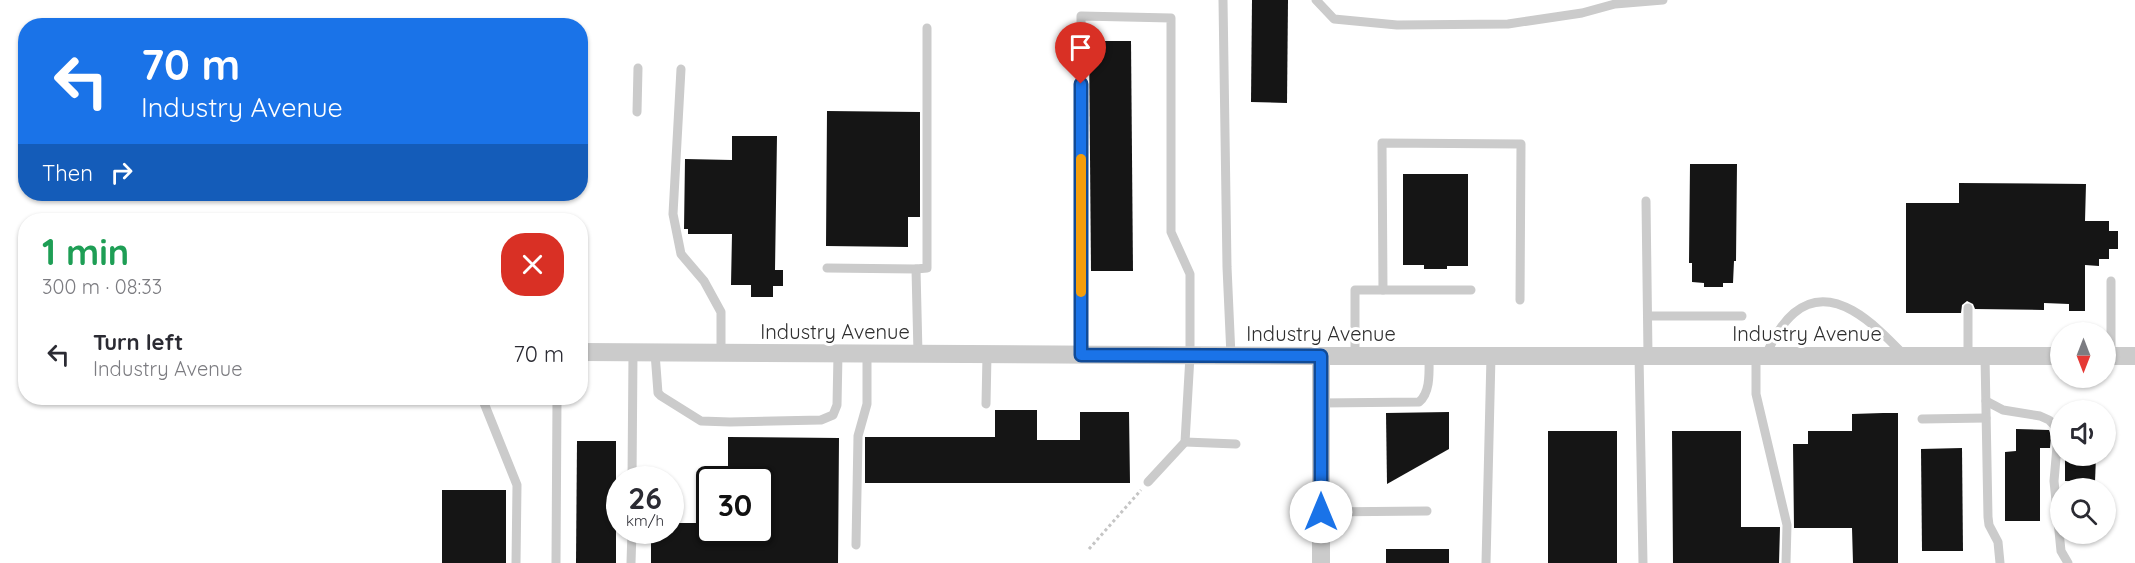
<!DOCTYPE html>
<html lang="en">
<head>
<meta charset="utf-8">
<style>
	body { margin:0; font-family:Quicksand,sans-serif; background:#f2f2f3; color:#2b2b33; height:100vh; display:flex; flex-direction:column; font-size:22px; white-space:nowrap }
	* { box-sizing:border-box; margin:0 }
	p { font-size:20px; color:#7c7c81 }
	.icon { flex:none; width:33px; height:33px; fill:none; stroke:currentColor; stroke-width:2; stroke-linecap:round; stroke-linejoin:round }
	.map { position:relative; flex:1; overflow:hidden }
	.drawer { position:absolute; left:18px; top:213px; width:570px; height:192px; display:flex; flex-direction:column; background:#fff; border-radius:24px; box-shadow:0 2px 4px #0004 }
	.drawer>* { flex:none }
	.guide { position:absolute; left:18px; top:18px; width:570px; height:183px; border-radius:24px; box-shadow:0 2px 4px #0004; background:#1a73e8; color:#fff; overflow:hidden }
	.needle { width:39px; rotate:180deg }
	.buttons { position:absolute; left:2050px; top:322px; display:grid; gap:12px }
	.buttons a { display:grid; place-items:center; width:66px; height:66px; border-radius:50%; background:#fff; box-shadow:0 2px 4px #0004; font-size:30px }
	.speed { position:absolute; left:606px; top:466px; display:flex; gap:12px; font-size:30px; font-weight:700; text-align:center }
	.speed>* { display:grid; place-content:center; width:78px; height:78px; border-radius:50%; background:#fff; box-shadow:0 2px 4px #0004; line-height:1 }
	.speed small { font-size:15px; font-weight:400 }
	.speed .limit { border:3px solid #111; border-radius:9px; background:#fff; color:#111 }
	.pin { position:absolute; display:grid; place-items:center; width:51px; height:51px; color:#fff; margin:-62px -26px; border-radius:50% 50% 50% 0; rotate:-45deg; box-shadow:0 0 6px #0007 }
	.pin .icon { rotate:45deg }
	.me { position:absolute; width:66px; margin:-33px; rotate:0deg; stroke-linejoin:round; filter:drop-shadow(0 0 4px #0008) }
	.turn { display:flex; align-items:center; gap:21px; height:126px; padding:0 24px; font-size:27px }
	.turn .icon { width:78px; height:78px; stroke-width:2.5 }
	.turn b { display:block; font-size:42px; line-height:51px }
	.then { display:flex; align-items:center; height:57px; padding:0 24px; background:#0003; gap:12px; font-size:22px }
	.round { display:grid; place-items:center; flex:none; width:63px; height:63px; border-radius:24px; background:#f2f2f3 }
	.head { display:flex; align-items:center; justify-content:space-between; height:102px; padding:0 24px }
	h1 { font-size:36px; font-weight:700; line-height:45px; color:#1e9e55 }
	ul { padding:0; list-style:none }
	li { display:flex; align-items:center; gap:18px; height:78px; padding:0 24px }
	li div { flex:1 }
	li b { display:block; font-size:22px }
	li em { font-style:normal }
	.map>svg:first-child { display:block }
	.building { fill:#151515 }
	.lines { fill:none; stroke-linecap:round; stroke-linejoin:round }
	.path { stroke:#c5c5c5; stroke-width:3; stroke-dasharray:3 3; stroke-linecap:butt }
	.service { stroke:#cbcbcb; stroke-width:9 }
	.minor { stroke:#cbcbcb; stroke-width:18 }
	.route-casing { stroke:#114b97; stroke-width:15 }
	.route { stroke:#1a73e8; stroke-width:10 }
	.slow { stroke:#f59e0b; stroke-width:10 }
	.labels { text-anchor:middle; stroke-width:6; stroke-linejoin:round; paint-order:stroke }
	.street-label { font-size:20px; fill:#2e2e2e; stroke:#fff }
</style>
</head>
<body>
<div class="map">
<svg width="2135" height="563" viewBox="0 0 2135 563">
	<rect width="100%" height="100%" fill="#fff"/>
	<g class="building">
		<path d="M1252,0H1288L1287,103L1251,102Z"/>
		<path d="M1089,41H1131L1133,271H1091Z"/>
		<path d="M827,111L920,112V217H908V247L826,246Z"/>
		<path d="M732,136H777L775,270H783V286H773V297H751V285H731L732,234H688V229H684L685,159L732,160Z"/>
		<path d="M1690,164H1737L1736,261H1734L1733,283H1723V287H1704V283L1692,282V263H1689Z"/>
		<path d="M1403,174H1468V266H1447V269H1424V265H1403Z"/>
		<path d="M1959,183L2086,184L2085,221H2109V231H2118V249H2109V259H2099V266L2085,265V311H2069V304L2044,303V310L1975,309L1973,304L1967,301L1962,305L1961,313H1906V203H1959Z"/>
		<path d="M995,410H1037V440H1080V412H1129L1130,483H865V437H995Z"/>
		<path d="M1449,412V449L1387,484L1386,413Z"/>
		<path d="M1883,413H1898V563H1853L1852,528H1794L1793,444H1808V431H1852V414Z"/>
		<path d="M2016,429L2049,430L2051,436L2050,448H2040V521H2005V452L2016,451Z"/>
		<rect x="1548" y="431" width="69" height="132"/>
		<path d="M1672,431H1741V527H1780L1779,563H1673Z"/>
		<path d="M728,437L839,438L838,563H651V531H670V523H710V531H760V480H728Z"/>
		<path d="M577,441H616V563H576Z"/>
		<path d="M1962,448L1963,551H1922L1921,449Z"/>
		<path d="M2065,456H2096L2095,482L2065,481Z"/>
		<rect x="442" y="490" width="64" height="73"/>
		<rect x="1386" y="549" width="63" height="14"/>
	</g>
	<g class="lines">
		<path class="path" d="M1089,549L1141,490"/>
		<g class="service">
			<path d="M1223,0L1227,267L1231,356"/>
			<path d="M1316,0L1334,19L1397,25L1508,24L1582,13L1615,4L1663,0"/>
			<path d="M681,69L673,214L681,254L704,281L721,312V353"/>
			<path d="M637,112L638,68"/>
			<path d="M1646,201L1648,355"/>
			<path d="M827,268L916,269L918,354"/>
			<path d="M916,269L927,268V28"/>
			<path d="M2111,281V356"/>
			<path d="M1383,290L1382,143L1521,144L1520,300"/>
			<path d="M1968,308V356"/>
			<path d="M1648,316H1742"/>
			<path d="M655,353L658,393L661,396L701,421L730,422L821,420L833,415L837,405L838,354"/>
			<path d="M1081,355V16L1171,18V232L1190,274V356L1185,442L1148,482"/>
			<path d="M1355,356V290H1471"/>
			<path d="M1639,356L1643,563"/>
			<path d="M1756,356V394L1787,525L1786,563"/>
			<path d="M1765,356C1773,341 1780,325 1794,313C1833,280 1877,327 1904,355"/>
			<path d="M1985,356L1988,517L1989,525L1998,542L2000,563"/>
			<path d="M482,398L517,485L516,563"/>
			<path d="M1986,401L2003,410L2040,416L2049,420L2055,426L2058,435L2054,481L2061,551L2068,563"/>
			<path d="M1321,403L1419,402C1431,392 1429,371 1429,356"/>
			<path d="M986,404L987,355"/>
			<path d="M1922,419L1986,418"/>
			<path d="M1185,442L1236,444"/>
			<path d="M632,480L633,353"/>
			<path d="M1321,512L1427,511"/>
			<path d="M856,545L858,436L867,404V354"/>
			<path d="M556,563L557,398"/>
			<path d="M631,563L632,531"/>
			<path d="M1486,563L1491,356"/>
		</g>
		<g class="minor">
			<path d="M580,352L1321,356H2061"/>
			<path d="M1321,356V563"/>
			<path d="M2106,356H2135"/>
		</g>
	</g>
	<g class="lines">
		<defs>
			<path id="route" d="M1081,84V355L1321,356V512"/>
		</defs>
		<use href="#route" class="route-casing"/>
		<use href="#route" class="route"/>
		<path class="slow" d="M1081,292V159"/>
	</g>
	<g class="labels">
		<g class="street-label">
			<text x="835" y="339">Industry Avenue</text>
			<text x="1321" y="341">Industry Avenue</text>
			<text x="1807" y="341">Industry Avenue</text>
		</g>
	</g>
</svg>
<div class="buttons">
<a><svg class="needle" viewBox="-14 -14 28 28"><path d="M0-13l5 13h-10z" fill="#e53935"/><path d="M0 13l5-13h-10z" fill="#7c7c81"/></svg></a>
<a><svg class="icon" aria-label="sound" viewBox="0 0 24 24"><path d="M4 9h4l5-4v14l-5-4H4zM17 9q2 3 0 6"/></svg></a>
<a><svg class="icon" aria-label="search" viewBox="0 0 24 24"><circle cx="10" cy="10" r="6"/><path d="M15 15l6 6"/></svg></a>
</div>
<div class="speed"><div>26<small>km/h</small></div><div class="limit">30</div></div>
<div class="pin" style="left:1081px;top:84px;background:#d93025"><svg class="icon" aria-label="arrive" viewBox="0 0 24 24"><path d="M6 21V4h12l-3 4 3 4H6"/></svg></div>
<svg class="me" style="left:1321px;top:512px" viewBox="-20 -20 40 40"><circle r="19" fill="#fff"/><path d="M0-13L10 11 0 6-10 11z" fill="#1a73e8"/></svg>
<div class="guide">
<div class="turn"><svg class="icon" aria-label="left" viewBox="0 0 24 24"><path d="M17 20v-9H6M10 6l-5 5 5 5"/></svg><div><b>70 m</b>Industry Avenue</div></div>
<div class="then">Then<svg class="icon" aria-label="right" viewBox="0 0 24 24"><path d="M7 20v-9h11M14 6l5 5-5 5"/></svg></div>
</div>
<section class="drawer">
<div class="head"><div><h1>1 min</h1><p>300 m · 08:33</p></div><a class="round" style="background:#d93025;color:#fff"><svg class="icon" aria-label="close" viewBox="0 0 24 24"><path d="M6 6l12 12M18 6L6 18"/></svg></a></div>
<ul>
<li><svg class="icon" aria-label="left" viewBox="0 0 24 24"><path d="M17 20v-9H6M10 6l-5 5 5 5"/></svg><div><b>Turn left</b><p>Industry Avenue</p></div><em>70 m</em></li>
</ul>
</section>
</div>
</body>
</html>
